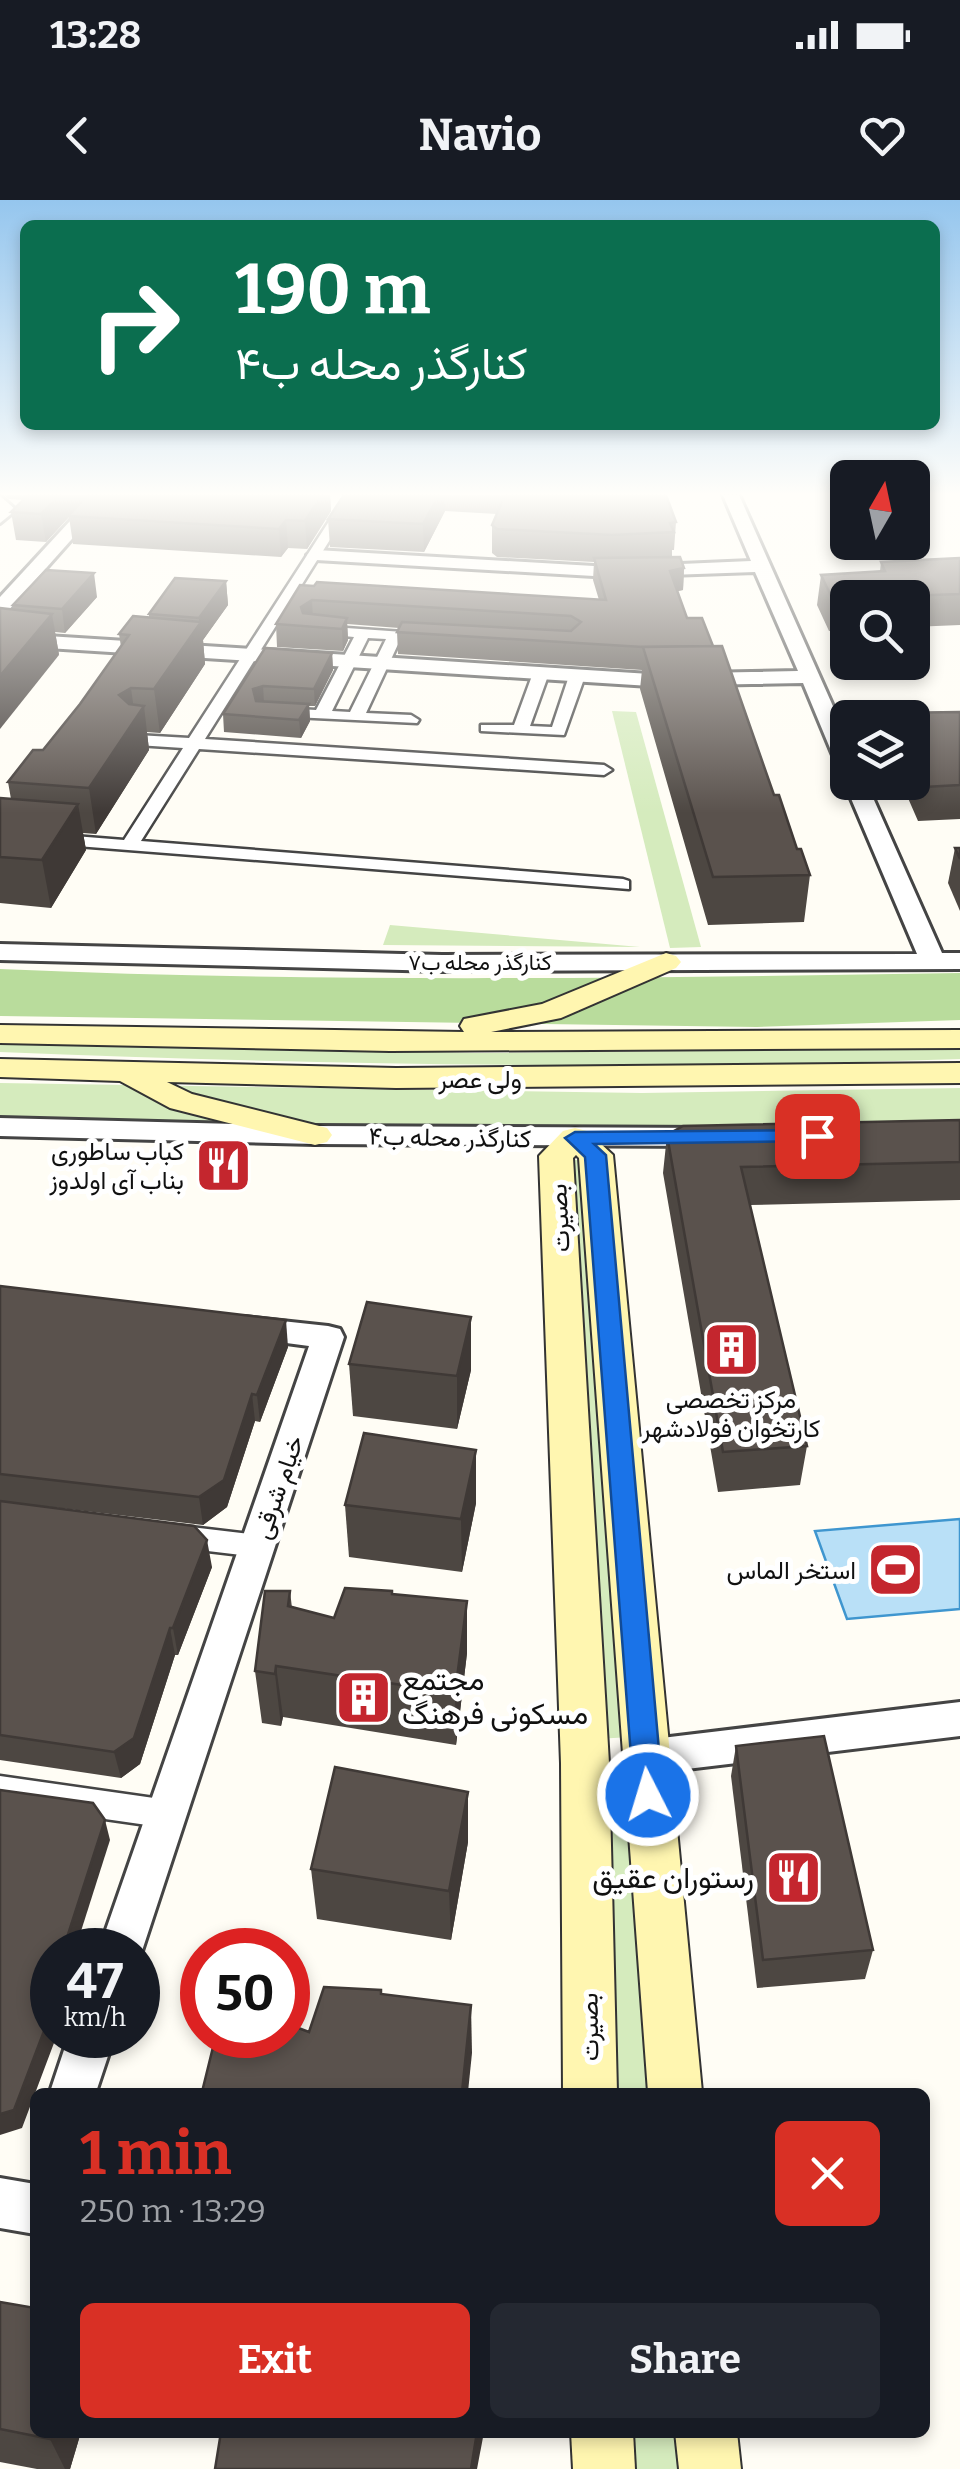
<!DOCTYPE html>
<html lang="en">
<head>
<meta charset="utf-8">
<style>
	body { margin:0; font-family:Bitter,Vazirmatn,serif; background:#242831; color:#f1f3f6; height:100vh; display:flex; flex-direction:column; font-size:38px; white-space:nowrap }
	* { box-sizing:border-box; margin:0 }
	p { font-size:32px; color:#9ea1a6 }
	.icon { flex:none; width:55px; height:55px; fill:none; stroke:currentColor; stroke-width:2; stroke-linecap:round; stroke-linejoin:round }
	.map { position:relative; flex:1; overflow:hidden }
	.side { position:absolute; left:30px; top:1888px; width:900px; height:350px; display:flex; flex-direction:column; background:#171b24; border-radius:15px; box-shadow:0 5px 15px #0003 }
	.side>* { flex:none }
	.top-card { position:absolute; left:20px; top:20px; width:920px; height:210px; border-radius:15px; box-shadow:0 5px 15px #0003; background:#0b6e4f; color:#fff; overflow:hidden }
	.needle { width:65px; rotate:9deg }
	.controls { position:absolute; left:830px; top:260px; display:grid; gap:20px }
	.controls a { display:grid; place-items:center; width:100px; height:100px; border-radius:15px; background:#171b24; box-shadow:0 5px 15px #0003; font-size:50px }
	.speed { position:absolute; left:30px; top:1728px; display:flex; gap:20px; font-size:50px; font-weight:700; text-align:center }
	.speed>* { display:grid; place-content:center; width:130px; height:130px; border-radius:50%; background:#171b24; box-shadow:0 5px 15px #0003; line-height:1 }
	.speed small { font-size:25px; font-weight:400 }
	.speed .limit { border:15px solid #d22; background:#fff; color:#111 }
	.pin { position:absolute; display:grid; place-items:center; width:85px; height:85px; color:#fff; margin:-42px; border-radius:20px; box-shadow:0 5px 15px #0006 }
	.me { position:absolute; width:110px; margin:-55px; rotate:355deg; stroke-linejoin:round; filter:drop-shadow(0 0 8px #0008) }
	.turn { display:flex; align-items:center; gap:35px; height:210px; padding:0 50px; font-size:45px }
	.turn .icon { width:130px; height:130px; stroke-width:2.5 }
	.turn b { display:block; font-size:70px; line-height:85px }
	.round { display:grid; place-items:center; flex:none; width:105px; height:105px; border-radius:15px; background:#242831 }
	.summary { display:flex; align-items:center; justify-content:space-between; height:170px; padding:0 50px }
	h1 { font-size:60px; font-weight:700; line-height:75px; color:#d93025 }
	.primary-button { display:flex; gap:20px; margin-top:auto; padding:20px 50px }
	.primary-button a { flex:1; height:115px; border-radius:15px; background:#d93025; color:#fff; font-size:40px; font-weight:700; line-height:115px; text-align:center }
	.primary-button a+a { background:#242831; color:#f1f3f6 }
	.status { display:flex; justify-content:space-between; align-items:center; height:70px; padding:0 50px; background:#171b24; direction:ltr }
	.status svg { height:28px; fill:currentColor }
	header { display:flex; justify-content:space-between; align-items:center; height:130px; padding:0 50px; background:#171b24; font-size:45px; font-weight:700 }
	.map>svg:first-child { display:block }
	.green { fill:#d5ebbd }
	.forest { fill:#b9dc9c }
	.water { fill:#b9e0f7; stroke:#3f96cf; stroke-width:2.5 }
	.lines { fill:none; stroke-linecap:round; stroke-linejoin:round }
	.minor-casing { stroke:#444; stroke-width:5 }
	.tertiary-casing { stroke:#444; stroke-width:6 }
	.secondary-casing { stroke:#333; stroke-width:4 }
	.minor { fill:#fff; fill-rule:evenodd }
	.tertiary { fill:#fff; fill-rule:evenodd }
	.secondary { fill:#fff6b0; fill-rule:evenodd }
	.wall { fill:#4d4742 }
	.shaded-wall { fill:#3f3936 }
	.building { fill:#5a524d; stroke:#3f3936; stroke-width:2.5 }
	.route { fill:#1a73e8; stroke:#114b97; stroke-width:2.5 }
	.labels { text-anchor:middle; stroke-width:10; stroke-linejoin:round; paint-order:stroke }
	.far-street-label { font-size:22px; fill:#111; stroke:#fff }
	.street-label { font-size:25px; fill:#111; stroke:#fff }
	.poi-label { font-size:25px; fill:#111; stroke:#fff; text-anchor:end }
	.near-poi-label { font-size:30px; fill:#111; stroke:#fff; text-anchor:start }
</style>
</head>
<body>
<div class="status"><b>13:28</b><svg viewBox="0 0 49 12"><path d="M0 12V9h3v3zM5 12V6h3v6zM10 12V3h3v9zM15 12V0h3v12zM26 1h20v11H26zM47 4h2v5h-2z"/></svg></div>
<header><svg class="icon" aria-label="back" viewBox="0 0 24 24"><path d="M15 5l-7 7 7 7"/></svg>Navio<svg class="icon" aria-label="heart" viewBox="0 0 24 24"><path d="M12 20l-8-8c-3-5 5-10 8-4 3-6 11-1 8 4z"/></svg></header>
<div class="map">
<svg width="960" height="2269" viewBox="0 0 960 2269">
	<rect width="100%" height="100%" fill="#fffdf5"/>
	<g class="green">
		<path d="M612,511L636,512L701,747L670,748Z"/>
		<path d="M390,725L640,747L383,745Z"/>
		<path d="M0,841L474,853L960,848V859C640,870 320,865 0,852Z"/>
		<path d="M0,883L642,893L960,888V924L483,929L133,925L0,919Z"/>
		<path d="M566,960H586L631,1537L596,1539Z"/>
		<path d="M598,1588L631,1589L657,1892H612Z"/>
		<path d="M626,2233H683L685,2269H628Z"/>
	</g>
	<path class="forest" d="M0,769C320,783 640,778 960,773V820L757,827L0,816Z"/>
	<path class="water" d="M960,1319V1409L847,1419L815,1331Z"/>
	<g class="lines">
		<defs>
			<g id="minor">
				<path d="M346,295H358L205,539L604,565L612,570L604,575L199,549L141,641L623,679L629,681V689L0,640V630L124,640L183,548L137,545L129,540L137,535L189,538Z"/>
				<path d="M318,426L432,434L434,437L427,441L400,440L366,513L411,515L419,520L417,523L273,516L271,513L279,508L316,510L354,437L313,433L311,430ZM368,438L386,439L350,512L332,511Z"/>
				<path d="M541,468L549,473L530,526L552,527L569,476L577,471L585,476L564,535L481,531V525H514L533,473Z"/>
				<path d="M174,1325L258,1335L268,1338L272,1346L268,1354L258,1357L174,1347L164,1344L160,1336L164,1328Z"/>
				<path d="M0,1576L168,1600L179,1604L184,1614L179,1624L168,1628L0,1604Z"/>
			</g>
			<g id="tertiary">
				<path d="M94,295H111L7,412L0,414V397Z"/>
				<path d="M723,295H739L848,540V571L837,565L803,483L650,486L0,445V433L650,474L798,471L755,372L611,377L316,360L307,355L316,350L611,367L751,361Z"/>
				<path d="M0,296L16,310L0,323Z"/>
				<path d="M848,577V582H866L942,753H960V769L442,771L0,760V744L442,755L917,754L844,582Z"/>
				<path d="M0,918L315,926L710,928L720,931L724,937L720,943L710,946L315,944L0,936Z"/>
				<path d="M245,1117L328,1126L340,1129L344,1137L138,1763V1750H99L309,1146L234,1136L229,1128L234,1120Z"/>
				<path d="M960,1502V1536L645,1574L631,1569L625,1557L631,1545L645,1540Z"/>
				<path d="M69,1835H115L96,1892H50Z"/>
				<path d="M0,1978L35,1984V2034L0,2028Z"/>
			</g>
			<g id="secondary">
				<path d="M666,753L676,756L681,762L676,768L561,818L491,832L960,830V848L390,851L0,843V825L464,832L460,826L464,819L542,804Z"/>
				<path d="M0,859L396,868L960,863V883L396,888L167,882L192,894L327,928L332,935L327,942L315,945L170,908L120,881L0,877Z"/>
				<path d="M575,928L587,931L613,955L702,1892H648L579,958L576,955L573,958L609,1563L617,1892H563L561,1563L539,956L563,931Z"/>
				<path d="M571,2232H633L635,2269H573Z"/>
				<path d="M675,2232H737L741,2269H679Z"/>
			</g>
		</defs>
		<use href="#minor" class="minor-casing"/>
		<use href="#tertiary" class="tertiary-casing"/>
		<use href="#secondary" class="secondary-casing"/>
		<use href="#minor" class="minor"/>
		<use href="#tertiary" class="tertiary"/>
		<use href="#secondary" class="secondary"/>
	</g>
	<g class="wall">
		<path d="M4,295H330L331,311L307,349L288,348L281,357L73,344L69,317L46,342L16,340L11,312L23,300L9,299Z"/>
		<path d="M344,295H666L676,322L674,350H672V357L684,368L683,390L677,391L687,418L774,595L797,649L810,675L804,722L708,725L640,489L642,470L398,454L397,432L399,428L347,424L348,440L343,451L277,447L276,424L300,385L599,400L593,380L594,362L497,357L492,353V325L497,314L445,311L424,352L330,347L328,319Z"/>
		<path d="M960,358V425L912,427V398H848V430L829,431L817,405L821,375L880,371L881,362Z"/>
		<path d="M226,381L228,405L203,440L205,464L160,533L147,532L149,550L96,634L83,633L86,650L51,708L0,703V598L11,599L8,582L43,550L80,504L121,447L119,434L149,417V414Z"/>
		<path d="M97,397L65,433L55,432L59,455L13,409V405Z"/>
		<path d="M265,448L332,453L333,470L315,506H309L310,521L301,538L224,532L223,514Z"/>
		<path d="M960,512V619L918,621L901,582H912V518H889L890,513Z"/>
		<path d="M955,648H960V711L948,683Z"/>
		<path d="M960,920V1000L750,1005L807,1246L800,1285L718,1292L663,973L667,935Z"/>
		<path d="M0,1086L288,1147L260,1222L255,1221L227,1307L203,1325L0,1301Z"/>
		<path d="M471,1117V1170L457,1229L353,1216L349,1164Z"/>
		<path d="M0,1301L212,1367L178,1455H175L140,1564L121,1578L0,1560Z"/>
		<path d="M476,1303L462,1372L349,1357L345,1305Z"/>
		<path d="M290,1391L292,1408L334,1418L393,1394L467,1401V1453L456,1545L283,1517L281,1526L262,1523L255,1471Z"/>
		<path d="M736,1546L873,1750L865,1779L757,1788L731,1576Z"/>
		<path d="M468,1592V1642L451,1740L317,1719L311,1669Z"/>
		<path d="M0,2102L81,2232L70,2269H37L0,2262Z"/>
	</g>
	<g class="shaded-wall">
		<path d="M60,295H89L46,342L41,314Z"/>
		<path d="M322,295H330L331,311L307,349L305,321Z"/>
		<path d="M439,295H445V311L424,352L423,324Z"/>
		<path d="M286,320L288,348L281,357L279,329Z"/>
		<path d="M684,368L683,390L669,393L670,371Z"/>
		<path d="M94,373L97,397L65,433L62,409Z"/>
		<path d="M226,381L228,405L203,440L205,464L160,533L154,489L199,424V418Z"/>
		<path d="M312,400L313,422L307,426L301,407Z"/>
		<path d="M52,414L59,455L0,529V476Z"/>
		<path d="M347,418L348,440L343,451L342,429Z"/>
		<path d="M332,453L333,470L315,506L314,489Z"/>
		<path d="M263,486L264,503L255,507L253,489Z"/>
		<path d="M131,488L135,518L144,506L149,550L96,634L89,588L119,495Z"/>
		<path d="M309,504L310,521L301,538L299,520Z"/>
		<path d="M78,604L86,650L51,708L42,660Z"/>
		<path d="M471,1117V1170L457,1229V1176Z"/>
		<path d="M286,1120L288,1147L260,1222L257,1195Z"/>
		<path d="M252,1194L255,1221L227,1307L203,1325L199,1297Z"/>
		<path d="M476,1250V1303L462,1372L461,1319Z"/>
		<path d="M207,1340L212,1367L178,1455L173,1428Z"/>
		<path d="M467,1401V1453L456,1545L455,1493Z"/>
		<path d="M170,1428L175,1455L140,1564L121,1578L114,1552Z"/>
		<path d="M276,1466L283,1517L281,1526L275,1474Z"/>
		<path d="M468,1592V1642L451,1740L449,1691Z"/>
		<path d="M105,1620L110,1640L75,1750H63Z"/>
		<path d="M471,1805L472,1853L468,1892H462Z"/>
		<path d="M52,1810V1835H57L22,1928L0,1935V1914Z"/>
		<path d="M51,2232H81L70,2269H65L50,2239Z"/>
		<path d="M477,2232H484L477,2269H471Z"/>
	</g>
	<g class="building">
		<path d="M28,295H60L41,314L11,312Z"/>
		<path d="M88,295H322L305,321L286,320L279,329L68,316Z"/>
		<path d="M344,295H439L423,324L328,319Z"/>
		<path d="M505,295H666L676,322L670,323L674,332L612,335L497,329L492,325Z"/>
		<path d="M680,357L684,368L670,371L687,418H702L713,446L643,447L397,432L402,422L571,431L581,422L571,416L312,400L301,407L303,413L347,418L342,429L276,424L300,385L314,386L317,382L606,400L594,358Z"/>
		<path d="M960,358V394L848,398V399L833,400L821,375L885,371L881,362Z"/>
		<path d="M46,370L94,373L62,409L13,405Z"/>
		<path d="M175,378L226,381L199,418L149,414Z"/>
		<path d="M0,408L52,414L0,476Z"/>
		<path d="M133,416L201,422L154,489L131,488L119,495L129,504L144,506L89,588L8,582L33,550H43L80,504L129,435L119,434Z"/>
		<path d="M722,446L774,595H779L797,649H801L810,675L713,677L643,447Z"/>
		<path d="M265,448L332,453L314,489L263,486L253,489L256,501L309,504L299,520L223,514Z"/>
		<path d="M960,512V585L924,587L912,561V518H892L890,513Z"/>
		<path d="M0,598L78,604L42,660L0,657Z"/>
		<path d="M955,648H960V659Z"/>
		<path d="M960,920V962L741,967L807,1246L723,1252L667,935L683,926Z"/>
		<path d="M0,1086L286,1120L257,1195L252,1194L224,1280L199,1297L0,1274Z"/>
		<path d="M367,1102L471,1117L457,1176L349,1164Z"/>
		<path d="M364,1233L476,1250L461,1319L345,1305Z"/>
		<path d="M0,1301L194,1326L207,1340L173,1428H170L134,1538L114,1552L0,1535Z"/>
		<path d="M345,1388L392,1391V1394L467,1401L455,1493L276,1466L275,1474L255,1471L265,1391H290L288,1406L334,1418Z"/>
		<path d="M824,1536L873,1750L763,1760L736,1546Z"/>
		<path d="M335,1567L468,1592L449,1691L311,1669Z"/>
		<path d="M0,1590L93,1603L105,1620L63,1750H52V1810L14,1910L0,1914Z"/>
		<path d="M324,1787L381,1790V1794L471,1805L462,1892H202L216,1835H288V1824L309,1832Z"/>
		<path d="M0,2102L35,2108V2232H51L50,2239L0,2229Z"/>
		<path d="M221,2232H477L471,2269H215Z"/>
	</g>
	<linearGradient id="sky" x2="0" y2="1"><stop stop-color="#95c6ee"/><stop offset="0.48" stop-color="#fffefa"/><stop offset="1" stop-color="#fffefa" stop-opacity="0"/></linearGradient>
	<rect width="960" height="613" fill="url(#sky)"/>
	<path class="route" d="M817,930L827,936L824,941L594,944L606,955L663,1595L658,1604L648,1607L638,1604L634,1595L585,957L565,938L575,932Z"/>
	<defs>
		<symbol id="restaurant-square" viewBox="-11 -11 22 22"><rect x="-9" y="-9" width="18" height="18" rx="4" fill="#c4262e" stroke="#fff"/><path d="M-5-6h1v4h1v-4h1v4h1v-4h1v5L-1.5 .5V6h-2V.5L-5-1ZM5-6V6H3V1.5H1.5Q1.5-4 5-6Z" fill="#fff"/></symbol>
		<symbol id="building-square" viewBox="-11 -11 22 22"><rect x="-9" y="-9" width="18" height="18" rx="4" fill="#c4262e" stroke="#fff"/><path d="M-4-6H4V6H1V3H-1V6H-4ZM-2.5-4.3h1.7v1.8h-1.7ZM.8-4.3h1.7v1.8H.8ZM-2.5-1h1.7V.8h-1.7ZM.8-1h1.7V.8H.8Z" fill="#fff"/></symbol>
		<symbol id="stadium-square" viewBox="-11 -11 22 22"><rect x="-9" y="-9" width="18" height="18" rx="4" fill="#c4262e" stroke="#fff"/><path d="M0-5a6.5 5 0 1 0 0 10a6.5 5 0 1 0 0-10ZM-3.5-1.8h7v3.6h-7Z" fill="#fff"/></symbol>
	</defs>
	<g fill-rule="evenodd">
		<use href="#restaurant-square" x="192" y="934" width="63" height="63"/>
		<use href="#building-square" x="700" y="1118" width="63" height="63"/>
		<use href="#stadium-square" x="864" y="1338" width="63" height="63"/>
		<use href="#building-square" x="332" y="1466" width="63" height="63"/>
		<use href="#restaurant-square" x="762" y="1646" width="63" height="63"/>
	</g>
	<g class="labels">
		<g class="far-street-label">
			<text x="480" y="770">کنارگذر محله ب۷</text>
		</g>
		<g class="street-label">
			<text x="480" y="888">ولی عصر</text>
			<text transform="translate(450 937) rotate(1)" y="9">کنارگذر محله ب۴</text>
			<text transform="translate(559 1018) rotate(-93)" y="9">بصیرت</text>
			<text transform="translate(278 1287) rotate(-71)" y="9">خیام شرقی</text>
			<text transform="translate(589 1827) rotate(-91)" y="9">بصیرت</text>
		</g>
		<g class="poi-label">
			<text x="184" y="960">کباب ساطوری<tspan x="184" dy="29">بناب آی اولدوز</tspan></text>
			<text x="731" y="1208" text-anchor="middle">مرکز تخصصی<tspan x="731" dy="29">کارتخوان فولادشهر</tspan></text>
			<text x="856" y="1379">استخر الماس</text>
		</g>
		<g class="near-poi-label">
			<text x="402" y="1490">مجتمع<tspan x="402" dy="34">مسکونی فرهنگ</tspan></text>
			<text x="754" y="1688" text-anchor="end">رستوران عقیق</text>
		</g>
	</g>
</svg>
<div class="controls">
<a><svg class="needle" viewBox="-14 -14 28 28"><path d="M0-13l5 13h-10z" fill="#e53935"/><path d="M0 13l5-13h-10z" fill="#9ea1a6"/></svg></a>
<a><svg class="icon" aria-label="search" viewBox="0 0 24 24"><circle cx="10" cy="10" r="6"/><path d="M15 15l6 6"/></svg></a>
<a><svg class="icon" aria-label="layers" viewBox="0 0 24 24"><path d="M12 4l9 5-9 5-9-5zM3 14l9 5 9-5"/></svg></a>
</div>
<div class="speed"><div>47<small>km/h</small></div><div class="limit">50</div></div>
<div class="pin" style="left:817px;top:936px;background:#d93025"><svg class="icon" aria-label="arrive" viewBox="0 0 24 24"><path d="M6 21V4h12l-3 4 3 4H6"/></svg></div>
<svg class="me" style="left:648px;top:1595px" viewBox="-20 -20 40 40"><circle r="17" fill="#1a73e8" stroke="#fff" stroke-width="3"/><path d="M0-11L8 9 0 5-8 9z" fill="#fff"/></svg>
<div class="top-card">
<div class="turn"><svg class="icon" aria-label="right" viewBox="0 0 24 24"><path d="M7 20v-9h11M14 6l5 5-5 5"/></svg><div><b>190 m</b>کنارگذر محله ب۴</div></div>
</div>
<section class="side">
<div class="summary"><div><h1>1 min</h1><p>250 m · 13:29</p></div><a class="round" style="background:#d93025;color:#fff"><svg class="icon" aria-label="close" viewBox="0 0 24 24"><path d="M6 6l12 12M18 6L6 18"/></svg></a></div>
<div class="primary-button"><a>Exit</a><a>Share</a></div>
</section>
</div>
</body>
</html>
